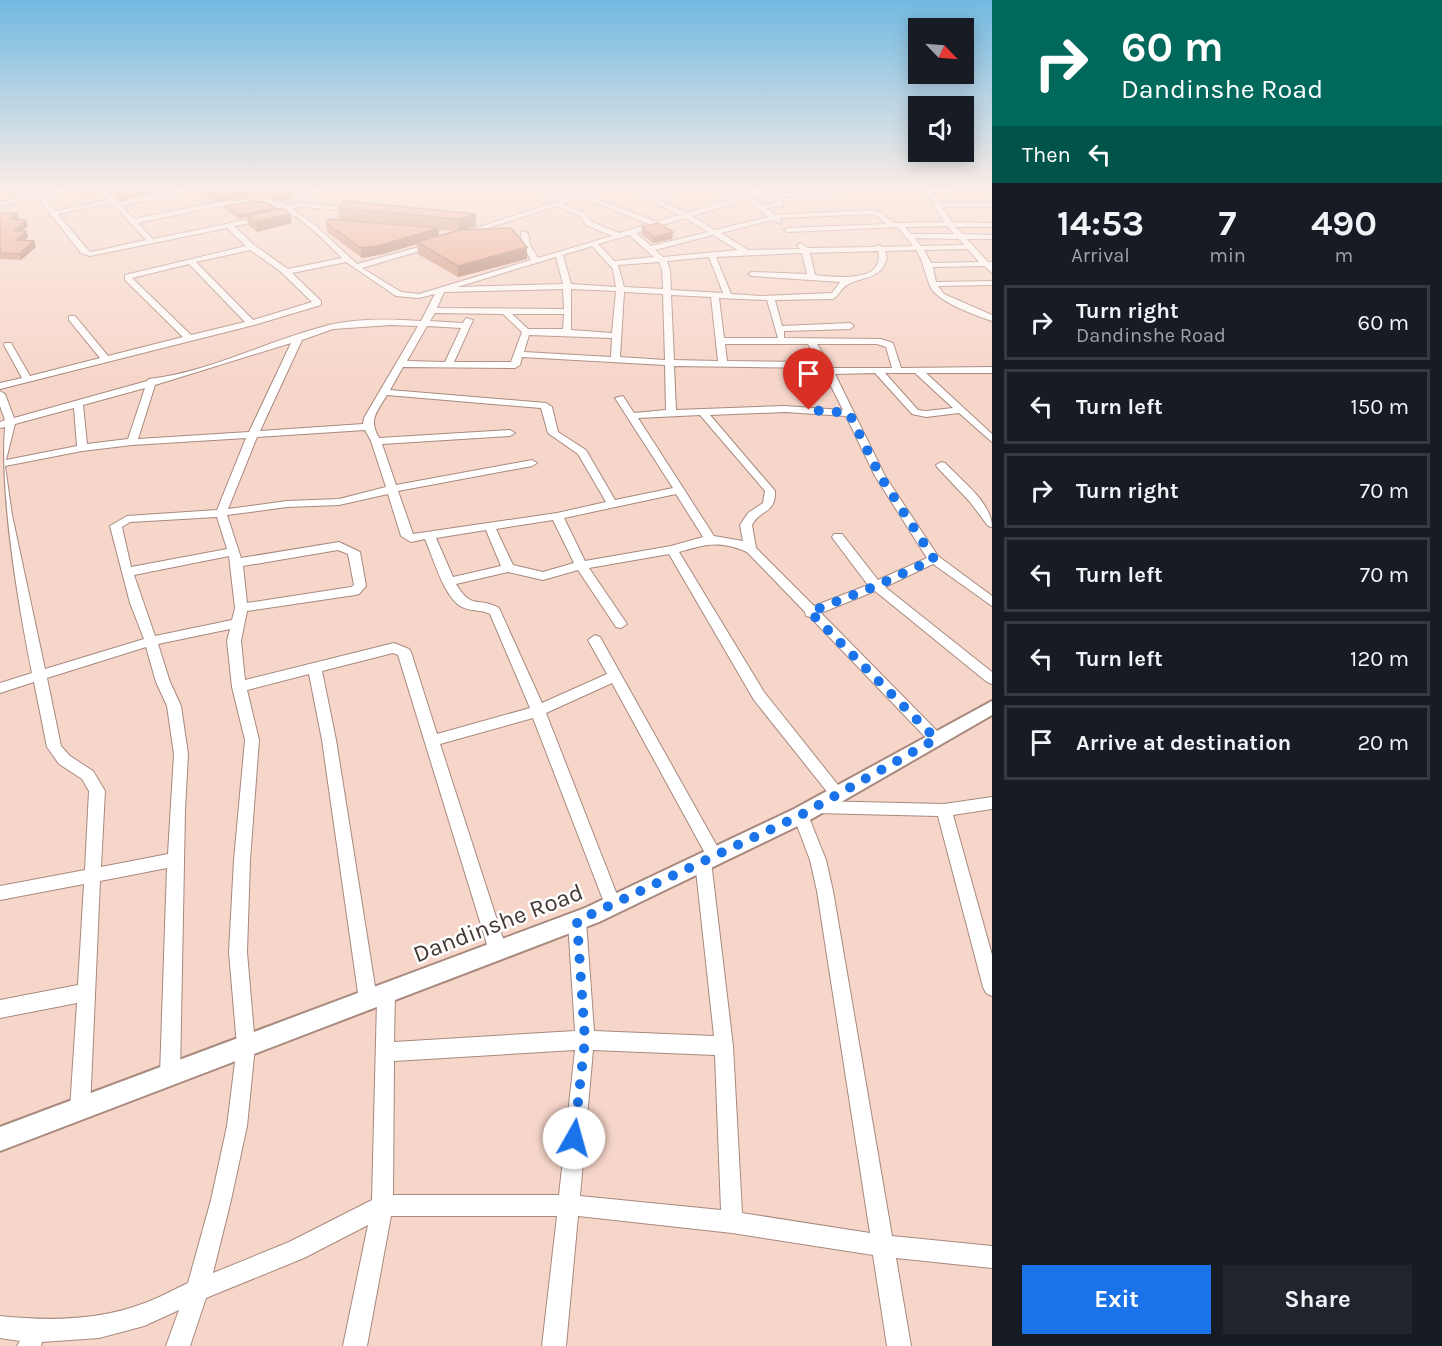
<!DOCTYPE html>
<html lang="en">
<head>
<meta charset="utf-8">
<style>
	body { margin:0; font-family:Karla,sans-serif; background:#20242c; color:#f1f3f6; height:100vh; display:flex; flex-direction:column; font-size:22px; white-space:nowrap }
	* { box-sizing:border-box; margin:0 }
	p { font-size:20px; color:#9ea1a6 }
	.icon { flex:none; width:33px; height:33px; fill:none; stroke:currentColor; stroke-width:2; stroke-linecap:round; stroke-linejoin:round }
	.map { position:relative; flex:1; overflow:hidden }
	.drawer { display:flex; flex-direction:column; background:#171b24; width:450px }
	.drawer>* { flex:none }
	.guide { background:#00695c; color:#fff; overflow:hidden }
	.needle { width:39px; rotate:115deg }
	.controls { position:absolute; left:908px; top:18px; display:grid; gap:12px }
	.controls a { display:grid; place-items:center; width:66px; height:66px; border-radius:0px; background:#171b24; box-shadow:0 3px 15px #0003; font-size:30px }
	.pin { position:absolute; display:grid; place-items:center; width:51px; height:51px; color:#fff; margin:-62px -26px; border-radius:50% 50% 50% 0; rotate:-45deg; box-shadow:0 0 6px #0007 }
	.pin .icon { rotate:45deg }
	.me { position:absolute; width:66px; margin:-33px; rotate:7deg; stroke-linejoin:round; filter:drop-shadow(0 0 4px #0008) }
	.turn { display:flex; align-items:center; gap:21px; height:126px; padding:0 30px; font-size:27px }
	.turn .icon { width:78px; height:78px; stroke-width:2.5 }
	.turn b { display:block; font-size:42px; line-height:51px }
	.then { display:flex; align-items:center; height:57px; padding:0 30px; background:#0003; gap:12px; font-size:22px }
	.eta { display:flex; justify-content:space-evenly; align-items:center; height:102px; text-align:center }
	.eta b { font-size:36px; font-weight:700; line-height:42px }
	.primary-button { display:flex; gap:12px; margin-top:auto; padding:12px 30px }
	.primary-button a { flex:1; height:69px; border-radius:0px; background:#1a73e8; color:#fff; font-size:24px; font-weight:700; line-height:69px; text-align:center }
	.primary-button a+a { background:#20242c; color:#f1f3f6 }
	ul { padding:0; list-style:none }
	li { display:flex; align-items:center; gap:18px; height:75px; margin:0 12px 9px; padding:0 18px; border:3px solid #363941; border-radius:0px }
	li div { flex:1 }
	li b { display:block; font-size:22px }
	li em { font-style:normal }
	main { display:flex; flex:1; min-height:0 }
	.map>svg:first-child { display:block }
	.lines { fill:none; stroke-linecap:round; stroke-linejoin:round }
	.minor-casing { stroke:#a8897e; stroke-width:2 }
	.tertiary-casing { stroke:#a8897e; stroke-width:4 }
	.minor { fill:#fff; fill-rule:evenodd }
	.tertiary { fill:#fff; fill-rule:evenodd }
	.wall { fill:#c88a71; fill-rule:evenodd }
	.shaded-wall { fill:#a3705c }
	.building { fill:#e9a083; stroke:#a3705c; stroke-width:1.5 }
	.route { stroke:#1a73e8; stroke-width:10; stroke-dasharray:0 18 }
	.labels { text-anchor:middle; stroke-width:5; stroke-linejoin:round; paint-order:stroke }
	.near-street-label { font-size:24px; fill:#443732; stroke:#fff }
</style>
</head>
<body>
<main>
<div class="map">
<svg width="992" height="1346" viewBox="0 0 992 1346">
	<rect width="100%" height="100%" fill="#f7d6ca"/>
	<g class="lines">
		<defs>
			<g id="minor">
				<path d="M68,188H83L44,197L55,211L108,200L98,188H105L118,202L187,188H202L122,206L134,219L208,204L251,199H268L287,206L300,203L356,208L354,211L300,207L292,209L314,224L357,264L437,242V246L362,268L401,292L419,294L531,260L522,245L521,231L528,233L530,245L538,258L612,236L586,225L581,216L556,206L464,236V232L558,201L526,188C540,188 550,196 563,198C573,199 590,188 604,188L588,195L656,222L680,215L623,188H632L652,198L677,188H687L658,200L687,213L732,199L707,188H717L739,197L759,188H768L760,194L842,191L844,194L781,197L783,206L766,208L775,215L871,210L882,213L893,223L944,222L929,197L921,188H992V191L932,192L940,203H992V207H942L952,222L992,223V227H955L963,234L992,235V239H967L988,262H992V273L984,266L933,267L936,282L992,281V285L938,286L944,294L992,315V321C975,315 937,302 930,286C925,275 924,262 916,250L885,251L887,258C881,280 863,276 847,285C841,288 840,295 833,299L775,300L782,326L850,323L854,326L850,329L784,331V338L881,339L893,343L901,368L992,367V373H926L992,434V442L959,413L926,417L912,414L875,373L835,374L885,476L938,556L992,596V606L933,564L885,587L992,672V684L987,682L875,591L821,613L941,735L943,739L941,743H931L810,617L806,616L805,612L747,552C720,540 706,544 679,552L764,692L842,790L845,794L842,798L837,800L832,798L754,700L669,554L589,568L627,624L621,628L616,627L578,570L543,580L508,572L456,584C472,611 478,596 499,608L542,703L607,674L588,640L595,635L600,637L722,855L720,860L711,861L733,1046L742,1213L870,1233L817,891L810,860L793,815L796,810L801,809L806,810L826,860L833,891L892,1236L992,1246V1268L896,1258L911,1346H887L873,1255L732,1233L578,1216L566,1346H542L557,1216H391L367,1346H343L368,1225L304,1258L206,1298L190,1346H166L179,1310L144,1326L99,1338L42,1342L41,1346H17L20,1341L0,1338V1316C47,1321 97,1321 142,1304C157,1299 173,1290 188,1283L211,1200L227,1126L237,1046L229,952L234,860L245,740L232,687L227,641L230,629L158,644L170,682L181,706L188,754L185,810L180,1075L177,1082L170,1085L163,1082L160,1075L167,868L100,881L90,1109L87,1116L80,1119L73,1116L70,1109L77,1003L0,1018V1000L78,985L84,884L0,900V886L85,870L89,791L82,779L59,764L47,747L34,682L0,693V683L32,673C18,603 0,495 5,427L0,428V422L5,420L0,406V391L5,394L14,418L147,381L149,379C210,372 269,340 329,325C358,318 392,319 421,321L435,294L419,298L396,296L346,262L292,273L321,301V305L254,325L0,389V383L22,378L4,345L5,343H11L30,376L100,358L69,320V316H75L108,356L183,337L125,280V275L246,246L227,228L90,256L81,253L38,198L0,206V202ZM581,197L649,224L619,233L592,222L586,214L562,204ZM775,197L777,203L761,205L752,198ZM746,200L768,217L715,230L692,216ZM112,203L146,240L91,252L87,249L58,214ZM251,203C292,204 314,231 342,258L288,269L254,245L234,226L267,220V216H264L153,239L138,223L208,208ZM871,214L878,216L886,224L788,228L784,230L788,232L898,227L913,246L883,247L879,245L875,247L808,248L801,243L797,245L800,249L748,250L721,233L772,220L782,224L779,219L781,218ZM685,218L708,232L651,246L636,233ZM947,226L954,234H911L905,227ZM629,235L654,257L614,261L598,244ZM713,235L738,250L663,257L655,250ZM915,238L959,239L964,245L921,246ZM592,246L613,269L616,287L571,284L563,255ZM968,249L979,262L931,263L924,250ZM250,250L280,271L312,302L253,320L196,262ZM878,251C886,284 833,277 815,275L810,253ZM802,253L807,274L752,272L748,274L752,276L840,282L832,293L761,296L731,294L716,257ZM556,257L563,284L457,287ZM709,257L723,293L671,290L670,270L667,261ZM659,262L662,270L663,289L624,287L618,265ZM189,264L245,322L191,335L132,278ZM563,289L564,309L437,308L444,292ZM571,289L616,291L612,333L571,330ZM624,292L663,294L665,360L620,357ZM671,295L711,297L718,361L674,360ZM719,298L767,300L778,338H724ZM435,313L503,314L522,332L511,362H454L473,320L466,318L463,323L430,321ZM512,314H564L563,329H528ZM391,325L418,326L364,418L363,424L260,431L302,340L333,329ZM427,326L461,328L445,362L407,361ZM529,335L612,338L611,357L524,352ZM291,343L249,432L138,439L155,385ZM725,344H808L819,362L727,361ZM817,344H877L886,347L892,368H832ZM522,357L665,365L666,410L634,413L623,396L615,398L673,488L615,500L586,450L558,432L552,407L546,403L390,390L403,367L515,368L520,365ZM674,366L822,368L843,410L785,406L676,410ZM885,373H915L953,408L926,411L918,410ZM145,388L128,439L87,444L83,405ZM387,395L541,408L548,433L578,454L606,502L557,513L413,534L398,491L532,466L537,463L532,460L396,485L382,444L510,436L515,433L510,430L379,438C368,419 377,412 387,395ZM74,408L77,446L6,460L15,424ZM785,412L846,416L875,476L927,558L878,580L842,534H834L832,537L834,540L868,585L814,606L756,548L752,525C760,509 776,514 775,491L710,415ZM700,415L765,491L763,503L748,513L740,525L743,541L714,536L638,418ZM365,430L371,441L386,487L339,499L287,501L228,509L257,437ZM246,438L217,510L127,516L110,526L130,603L144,639L45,669L12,515L5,466L82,451L132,445ZM388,494L401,536L411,542L425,539C433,557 444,598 462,607C471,612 481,609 490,614L530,708L437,734L411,652L409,649L394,643L245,680L241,641L247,611L355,595L359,594L366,586L360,552L339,542L241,558L227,515L287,507L339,505ZM676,494L703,537L671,546L585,561L564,518ZM217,517L227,549L131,567L122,527L130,522ZM553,520L574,563L543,572L513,565L496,529ZM486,530L501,566L453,577L436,538ZM338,550L348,554L354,585L351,587L247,603L243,566ZM229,556L235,608L232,620L155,636L134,575ZM146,647L156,682L167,706L174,754L168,854L101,867L105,791L93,771L70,756L61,746L47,678ZM393,653L398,655L489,951L492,957L498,959L504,957L507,951L440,744L533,718L605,905L607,910L613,912L619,910L621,905L546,713L612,683L706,855L697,856L695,861L714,1036L594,1031L586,921L583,916L577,913L571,916L568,921L575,1031L394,1042L395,993L392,987L386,984L380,987L377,999L336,740L322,671ZM309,674L322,740L359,1000L362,1006L368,1009L374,1006L377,1001L372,1200L289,1242L213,1273L231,1200L247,1126L255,1046L247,952L250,860L259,740L247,690ZM575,1050L559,1195H393L394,1061ZM593,1050L715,1055L721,1210L580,1196Z"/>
				<path d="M318,188H328L289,203L284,202Z"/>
				<path d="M941,462L945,463C961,480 992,503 992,527L988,526L970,502L937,467L936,465Z"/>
				<path d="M992,797V809L953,815L992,955V996L986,993L983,987L938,816L815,813L810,811L807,807L810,803L815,801L944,804Z"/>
			</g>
			<path id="tertiary" d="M992,701V715L808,821L599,922L0,1151V1127L585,908L794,809Z"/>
		</defs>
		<use href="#minor" class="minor-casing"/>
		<use href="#tertiary" class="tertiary-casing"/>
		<use href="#minor" class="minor"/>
		<use href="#tertiary" class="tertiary"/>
	</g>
	<g class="wall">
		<path d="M78,188H98L99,193L84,196L79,191Z"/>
		<path d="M108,188H150L151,193L119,200Z"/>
		<path d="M199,188H305L282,202L267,197L252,196L215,202L199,191Z"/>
		<path d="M546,188H562L554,192Z"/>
		<path d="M225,206L275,208L276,210L292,223L257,232L248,225L247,217L239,219L225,209Z"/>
		<path d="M338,208L476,214V226L465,229L527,247V259L458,277L418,254L417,244L383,254L362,258L327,232L326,223L339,220ZM439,230L455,231L439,236Z"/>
		<path d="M0,213H17L19,220L28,226L23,231H26L28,237L25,240L36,247L21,260L0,259Z"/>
		<path d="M642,227L673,232L672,239L653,243L641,234Z"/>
	</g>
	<g class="shaded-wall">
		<path d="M81,188H98L99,193L84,196Z"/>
		<path d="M133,188H150L151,193L119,200L117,192Z"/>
		<path d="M247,188H251L252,196L215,202L213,194Z"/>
		<path d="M290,188H305L282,202L281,194Z"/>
		<path d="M554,188H562L554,192Z"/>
		<path d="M275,208L276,211L239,219L238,215Z"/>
		<path d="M17,213L19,220L10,219Z"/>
		<path d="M290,214L292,223L257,232L256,222Z"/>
		<path d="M476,214V226L458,232V219Z"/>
		<path d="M26,220L28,226L16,237L14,231Z"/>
		<path d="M438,228L439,237L417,242V244L383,254L362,258L361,248Z"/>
		<path d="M26,231L28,237L19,246L16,240Z"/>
		<path d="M673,232L672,239L653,243L654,237Z"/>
		<path d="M34,241L36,247L21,260L19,254Z"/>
		<path d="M527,247V259L458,277V266Z"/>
	</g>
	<g class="building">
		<path d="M113,188H133L117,192Z"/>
		<path d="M205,188H247L213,194Z"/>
		<path d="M260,188H290L281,194L266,189Z"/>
		<path d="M252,201L265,202L275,208L238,215L225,206Z"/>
		<path d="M345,201L476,214L458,219L338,208Z"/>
		<path d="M283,208L290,214L256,222L247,216Z"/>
		<path d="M0,213H17L10,219L26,220L14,231H26L16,240L34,241L19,254L0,253Z"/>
		<path d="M330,219L438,228L382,245L361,248L326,223Z"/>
		<path d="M658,223L673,232L654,237L642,227Z"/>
		<path d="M511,228L527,247L458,266L417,242L460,230Z"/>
	</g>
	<linearGradient id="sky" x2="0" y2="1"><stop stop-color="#71b9e1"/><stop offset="0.5" stop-color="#fbede7"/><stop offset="1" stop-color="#fbede7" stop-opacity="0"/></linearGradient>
	<rect width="992" height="377" fill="url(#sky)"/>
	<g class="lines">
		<path class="route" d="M574,1138L585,1040L577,921L801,815L936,739L810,612L876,586L934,559L880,476L849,413L809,410"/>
	</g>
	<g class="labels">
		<g class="near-street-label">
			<text transform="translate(498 923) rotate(-21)" y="8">Dandinshe Road</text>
		</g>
	</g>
</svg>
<div class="controls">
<a><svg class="needle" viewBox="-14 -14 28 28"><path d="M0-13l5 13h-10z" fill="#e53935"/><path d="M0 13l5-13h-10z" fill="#9ea1a6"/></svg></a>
<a><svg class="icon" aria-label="sound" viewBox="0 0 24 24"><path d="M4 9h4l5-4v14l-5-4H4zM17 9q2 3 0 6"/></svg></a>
</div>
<div class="pin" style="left:809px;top:410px;background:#d93025"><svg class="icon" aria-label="arrive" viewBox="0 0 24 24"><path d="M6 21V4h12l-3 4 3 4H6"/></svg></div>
<svg class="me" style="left:574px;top:1138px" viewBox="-20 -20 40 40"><circle r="19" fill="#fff"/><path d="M0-13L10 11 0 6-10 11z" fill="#1a73e8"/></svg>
</div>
<section class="drawer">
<div class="guide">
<div class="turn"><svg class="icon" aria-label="right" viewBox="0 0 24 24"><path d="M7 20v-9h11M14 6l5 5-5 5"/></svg><div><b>60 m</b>Dandinshe Road</div></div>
<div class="then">Then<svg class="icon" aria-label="left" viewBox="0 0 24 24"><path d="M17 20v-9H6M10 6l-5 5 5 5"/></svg></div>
</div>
<div class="eta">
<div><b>14:53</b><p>Arrival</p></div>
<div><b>7</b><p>min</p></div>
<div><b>490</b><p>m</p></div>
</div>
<ul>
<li><svg class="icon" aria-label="right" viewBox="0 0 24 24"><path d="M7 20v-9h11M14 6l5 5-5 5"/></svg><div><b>Turn right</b><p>Dandinshe Road</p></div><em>60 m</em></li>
<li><svg class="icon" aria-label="left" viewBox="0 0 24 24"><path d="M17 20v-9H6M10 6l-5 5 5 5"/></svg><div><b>Turn left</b></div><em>150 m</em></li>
<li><svg class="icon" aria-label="right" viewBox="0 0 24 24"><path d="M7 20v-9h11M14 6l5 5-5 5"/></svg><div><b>Turn right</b></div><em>70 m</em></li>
<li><svg class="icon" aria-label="left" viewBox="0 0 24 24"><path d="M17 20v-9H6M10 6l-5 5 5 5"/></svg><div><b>Turn left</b></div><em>70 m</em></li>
<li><svg class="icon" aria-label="left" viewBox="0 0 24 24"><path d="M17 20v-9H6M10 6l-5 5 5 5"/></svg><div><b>Turn left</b></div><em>120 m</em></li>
<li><svg class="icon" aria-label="arrive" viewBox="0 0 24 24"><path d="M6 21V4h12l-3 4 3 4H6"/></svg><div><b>Arrive at destination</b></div><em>20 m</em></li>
</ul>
<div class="primary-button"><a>Exit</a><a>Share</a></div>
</section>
</main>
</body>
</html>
